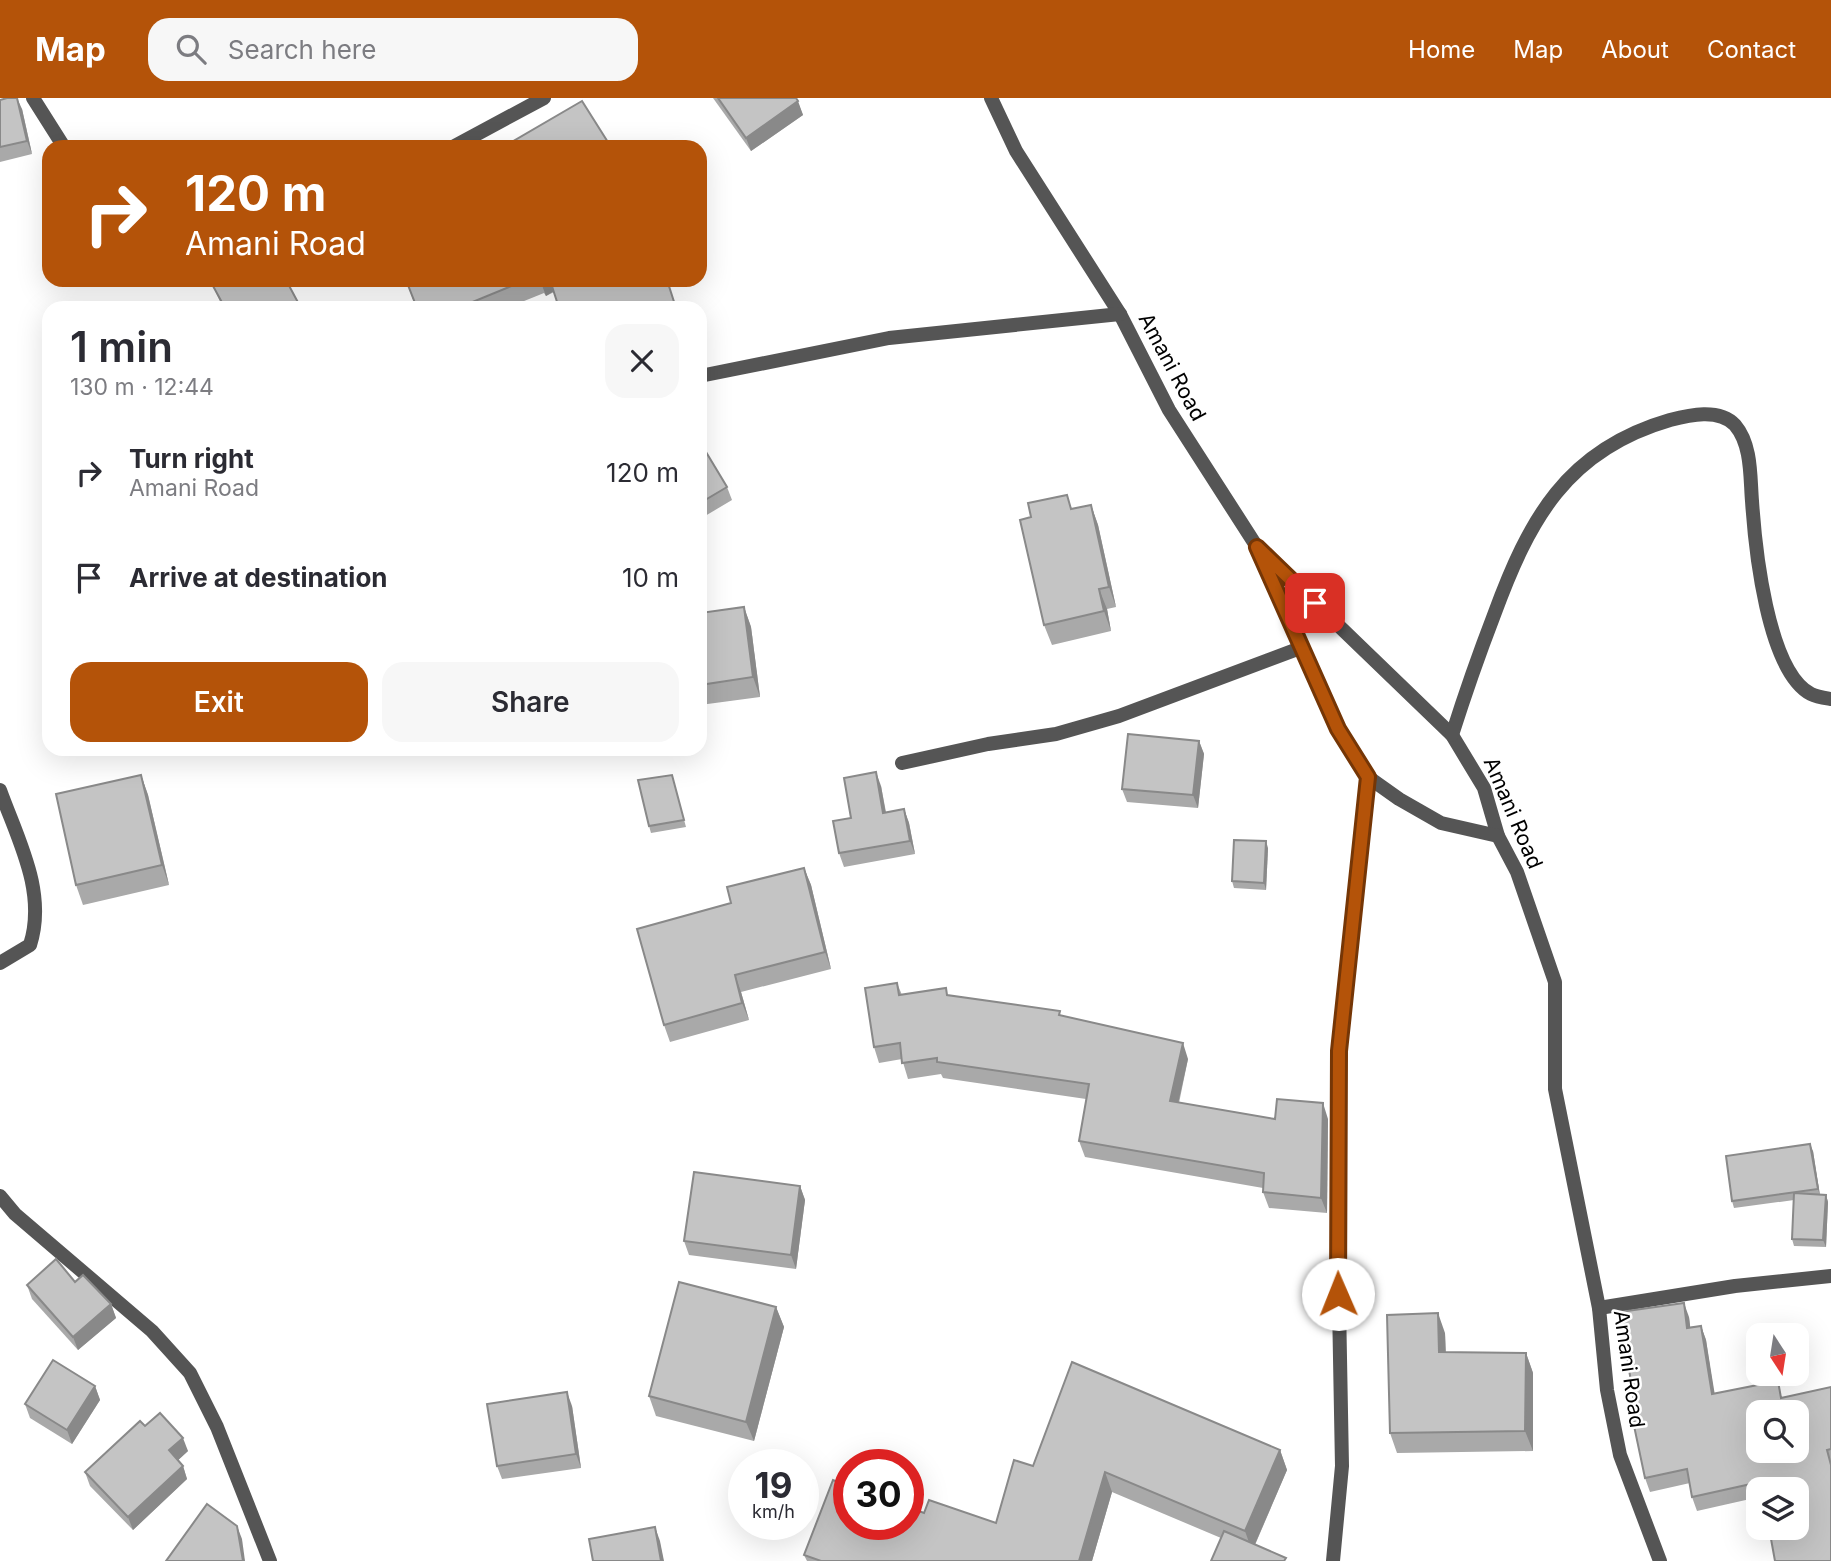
<!DOCTYPE html>
<html lang="en">
<head>
<meta charset="utf-8">
<style>
	body { margin:0; font-family:Inter,sans-serif; background:#f7f7f7; color:#2b2b33; height:100vh; display:flex; flex-direction:column; font-size:26px; white-space:nowrap }
	* { box-sizing:border-box; margin:0 }
	p { font-size:23px; color:#7c7c81 }
	.icon { flex:none; width:38px; height:38px; fill:none; stroke:currentColor; stroke-width:2; stroke-linecap:round; stroke-linejoin:round }
	.map { position:relative; flex:1; overflow:hidden }
	.details { position:absolute; left:42px; top:203px; width:665px; height:455px; display:flex; flex-direction:column; background:#fff; border-radius:21px; box-shadow:0 7px 28px #0002 }
	.details>* { flex:none }
	.banner { position:absolute; left:42px; top:42px; width:665px; height:147px; border-radius:21px; box-shadow:0 7px 28px #0002; background:#b45309; color:#fff; overflow:hidden }
	.needle { width:46px; rotate:168deg }
	.tools { position:absolute; left:1746px; top:1225px; display:grid; gap:14px }
	.tools a { display:grid; place-items:center; width:63px; height:63px; border-radius:14px; background:#fff; box-shadow:0 7px 28px #0002; font-size:35px }
	.speed { position:absolute; left:728px; top:1351px; display:flex; gap:14px; font-size:35px; font-weight:700; text-align:center }
	.speed>* { display:grid; place-content:center; width:91px; height:91px; border-radius:50%; background:#fff; box-shadow:0 7px 28px #0002; line-height:1 }
	.speed small { font-size:18px; font-weight:400 }
	.speed .limit { border:10px solid #d22; background:#fff; color:#111 }
	.pin { position:absolute; display:grid; place-items:center; width:60px; height:60px; color:#fff; margin:-30px; border-radius:14px; box-shadow:0 4px 10px #0006 }
	.me { position:absolute; width:77px; margin:-38px; rotate:359deg; stroke-linejoin:round; filter:drop-shadow(0 0 5px #0008) }
	.turn { display:flex; align-items:center; gap:24px; height:147px; padding:0 28px; font-size:32px }
	.turn .icon { width:91px; height:91px; stroke-width:2.5 }
	.turn b { display:block; font-size:49px; line-height:60px }
	.round { display:grid; place-items:center; flex:none; width:74px; height:74px; border-radius:21px; background:#f7f7f7 }
	.headline { display:flex; align-items:center; justify-content:space-between; height:119px; padding:0 28px }
	h1 { font-size:42px; font-weight:600; line-height:52px }
	.action { display:flex; gap:14px; margin-top:auto; padding:14px 28px }
	.action a { flex:1; height:80px; border-radius:21px; background:#b45309; color:#fff; font-size:28px; font-weight:600; line-height:80px; text-align:center }
	.action a+a { background:#f7f7f7; color:#2b2b33 }
	ul { padding:0; list-style:none }
	li { display:flex; align-items:center; gap:21px; height:105px; padding:0 28px }
	li div { flex:1 }
	li b { display:block; font-size:26px }
	li em { font-style:normal }
	header { display:flex; align-items:center; gap:42px; box-sizing:border-box; height:98px; padding:0 35px; background:#b45309; color:#fff }
	header strong { font-size:33px }
	nav { display:flex; gap:38px; margin-inline-start:auto; font-size:24px }
	.search { width:490px; height:63px; background:#f7f7f7; display:flex; align-items:center; gap:18px; box-sizing:border-box; padding:0 24px; border-radius:21px; color:#7c7c81; font-size:26px }
	.map>svg:first-child { display:block }
	.lines { fill:none; stroke-linecap:round; stroke-linejoin:round }
	.minor { stroke:#555; stroke-width:14 }
	.wall { fill:#a9a9a9 }
	.shaded-wall { fill:#898989 }
	.building { fill:#c4c4c4; stroke:#898989; stroke-width:2; fill-rule:evenodd }
	.route-casing { stroke:#753606; stroke-width:18 }
	.route { stroke:#b45309; stroke-width:12 }
	.labels { text-anchor:middle; stroke-width:5; stroke-linejoin:round; paint-order:stroke }
	.street-label { font-size:21px; fill:#000; stroke:#fff }
</style>
</head>
<body>
<header>
<strong>Map</strong>
<div class="search"><svg class="icon" aria-label="search" viewBox="0 0 24 24"><circle cx="10" cy="10" r="6"/><path d="M15 15l6 6"/></svg>Search here</div>
<nav><a>Home</a><a>Map</a><a>About</a><a>Contact</a></nav>
</header>
<div class="map">
<svg width="1831" height="1463" viewBox="0 0 1831 1463">
	<rect width="100%" height="100%" fill="#fff"/>
	<g class="lines">
		<g class="minor">
			<path d="M33,0L64,49"/>
			<path d="M991,0L1016,53L1120,216L1169,312L1257,449L1452,637L1484,690L1498,738L1517,774L1555,884V991L1599,1210L1607,1292L1620,1357L1660,1463"/>
			<path d="M453,49L544,0"/>
			<path d="M700,278L889,240L1120,216"/>
			<path d="M1260,456L1338,631L1368,679L1399,701L1441,725L1498,738"/>
			<path d="M1452,637C1465,596 1479,556 1494,517C1529,422 1566,352 1670,322C1689,317 1719,310 1735,327C1752,347 1750,379 1752,403C1755,448 1767,573 1811,596C1817,599 1825,600 1831,601"/>
			<path d="M902,665L988,646L1056,636L1119,618L1303,549"/>
			<path d="M0,692C18,742 47,794 30,847L0,865"/>
			<path d="M0,1098L15,1116L152,1233L190,1275L217,1329L270,1463"/>
			<path d="M1599,1210L1735,1188L1831,1178"/>
			<path d="M1333,1463L1342,1368L1337,1098L1339,953L1368,679"/>
		</g>
	</g>
	<g class="wall">
		<path d="M713,0H796L803,17L751,53Z"/>
		<path d="M0,2L22,11L32,56L0,64Z"/>
		<path d="M406,182H667L554,194L546,198L544,195L507,210H416Z"/>
		<path d="M251,186L301,210H223L213,188Z"/>
		<path d="M700,344L727,389L732,402L700,421Z"/>
		<path d="M1091,407L1098,427L1116,509L1107,511L1111,533L1052,547L1044,527L1072,411Z"/>
		<path d="M744,509L751,529L760,599L700,607V515Z"/>
		<path d="M1199,643L1204,656L1198,710L1127,704L1122,691Z"/>
		<path d="M141,677L148,697L169,787L83,807L76,787Z"/>
		<path d="M672,677L686,729L651,735L649,728Z"/>
		<path d="M881,688L886,714L904,711L909,725L915,756L844,769L839,755L851,720Z"/>
		<path d="M1268,750L1266,792L1234,790L1232,783Z"/>
		<path d="M804,770L811,787L831,871L741,894L749,922L670,944L664,927L731,805Z"/>
		<path d="M897,885L902,897H949L1061,917L1188,961L1179,1005L1275,1021H1328L1327,1115L1269,1110L1263,1094V1090L1085,1059L1079,1043L1086,1001L943,980L941,976L908,981L902,961L879,965L874,949Z"/>
		<path d="M1813,1053L1820,1097H1826L1828,1104L1826,1149L1794,1148L1792,1141L1794,1102L1734,1110L1732,1103Z"/>
		<path d="M800,1088L805,1102L796,1171L689,1157L684,1143Z"/>
		<path d="M75,1184L111,1206L116,1220L78,1252L32,1201L27,1187Z"/>
		<path d="M776,1209L784,1229L754,1343L656,1318L649,1298Z"/>
		<path d="M1689,1219L1690,1229L1701,1228L1706,1242L1714,1296L1784,1299L1831,1289V1463L1797,1391H1759V1399L1697,1413L1692,1399L1690,1385L1650,1394L1645,1380L1637,1322Z"/>
		<path d="M1445,1235L1446,1254L1526,1255L1533,1275V1353L1397,1355L1390,1335Z"/>
		<path d="M95,1288L100,1302L72,1346L30,1320L25,1306Z"/>
		<path d="M572,1308L581,1370L502,1381L497,1368Z"/>
		<path d="M145,1328L188,1353L178,1362L183,1368L187,1381L133,1432L90,1388L85,1374Z"/>
		<path d="M1280,1352L1287,1372L1255,1447L1221,1440L1112,1394L1092,1463H807L804,1457L924,1415L996,1425L1033,1368Z"/>
	</g>
	<g class="shaded-wall">
		<path d="M17,0L22,11L32,56L27,43Z"/>
		<path d="M798,3L803,17L751,53L746,40Z"/>
		<path d="M540,182H550L554,193L546,198Z"/>
		<path d="M1091,407L1098,427L1116,509L1109,489Z"/>
		<path d="M1099,491L1107,511L1111,533L1104,513Z"/>
		<path d="M744,509L751,529L760,599L753,579Z"/>
		<path d="M1199,643L1204,656L1198,710L1193,697Z"/>
		<path d="M876,674L881,688L888,728L883,715Z"/>
		<path d="M141,677L148,697L169,787L162,767Z"/>
		<path d="M904,711L909,725L915,756L910,743Z"/>
		<path d="M1266,743L1268,750L1266,792L1264,785Z"/>
		<path d="M804,770L811,787L831,871L825,854Z"/>
		<path d="M735,877L741,894L749,922L742,905Z"/>
		<path d="M1183,945L1188,961L1175,1019L1170,1003Z"/>
		<path d="M1323,1005L1328,1021L1327,1115L1321,1100Z"/>
		<path d="M1810,1046L1813,1053L1820,1098L1818,1091Z"/>
		<path d="M800,1088L805,1102L796,1171L791,1157Z"/>
		<path d="M1826,1097L1828,1104L1826,1149L1823,1142Z"/>
		<path d="M1684,1205L1689,1219L1692,1243L1687,1230Z"/>
		<path d="M111,1206L116,1220L78,1252L73,1239Z"/>
		<path d="M776,1209L784,1229L754,1343L746,1324Z"/>
		<path d="M1438,1215L1445,1235L1446,1274L1439,1254Z"/>
		<path d="M1701,1228L1706,1242L1717,1310L1712,1296Z"/>
		<path d="M1526,1255L1533,1275V1353L1525,1333Z"/>
		<path d="M95,1288L100,1302L72,1346L67,1332Z"/>
		<path d="M567,1294L572,1308L581,1370L576,1356Z"/>
		<path d="M183,1340L188,1353L174,1366L169,1352Z"/>
		<path d="M1280,1352L1287,1372L1252,1453L1245,1433Z"/>
		<path d="M183,1368L187,1381L133,1432L128,1419Z"/>
		<path d="M1105,1374L1112,1394L1092,1463H1079Z"/>
		<path d="M237,1428L242,1441L245,1463H243Z"/>
		<path d="M655,1429L660,1443L664,1463H661Z"/>
	</g>
	<g class="building">
		<path d="M7,0H17L27,43L0,49V2Z"/>
		<path d="M718,0H796L798,3L746,40Z"/>
		<path d="M582,3L611,49H503Z"/>
		<path d="M225,182H249L251,186L258,182H286L301,210H225L213,188Z"/>
		<path d="M406,182H526L458,210H417Z"/>
		<path d="M550,182H667L676,210H559Z"/>
		<path d="M700,344L727,389L700,405Z"/>
		<path d="M1067,397L1071,411L1091,407L1109,489L1099,491L1104,513L1044,527L1020,422L1031,419L1028,405Z"/>
		<path d="M744,509L753,579L700,587V515Z"/>
		<path d="M1128,636L1199,643L1193,697L1122,691Z"/>
		<path d="M876,674L883,715L904,711L910,743L839,755L833,723L851,720L844,680Z"/>
		<path d="M141,677L162,767L76,787L56,696Z"/>
		<path d="M672,677L684,722L649,728L638,682Z"/>
		<path d="M1234,742L1266,743L1264,785L1232,783Z"/>
		<path d="M804,770L825,854L735,877L742,905L664,927L637,831L731,805L727,789Z"/>
		<path d="M897,885L899,897L946,890L947,897L1060,913L1059,917L1183,945L1170,1003L1275,1021L1277,1001L1323,1005L1321,1100L1263,1094L1264,1075L1079,1043L1089,986L937,964V960L902,965L900,945L874,949L865,890Z"/>
		<path d="M1810,1046L1818,1091L1732,1103L1726,1058Z"/>
		<path d="M694,1074L800,1088L791,1157L684,1143Z"/>
		<path d="M1794,1095L1826,1097L1823,1142L1792,1141Z"/>
		<path d="M56,1161L75,1184L83,1177L111,1206L73,1239L27,1187Z"/>
		<path d="M679,1184L776,1209L746,1324L649,1298Z"/>
		<path d="M1684,1205L1687,1230L1701,1228L1712,1296L1778,1283L1781,1300L1831,1289V1351L1827,1352L1831,1367V1463H1775L1769,1430H1797V1391H1762L1760,1384L1692,1399L1687,1371L1645,1380L1633,1323L1637,1322L1620,1214ZM1759,1314H1797V1353H1759Z"/>
		<path d="M1438,1215L1439,1254L1526,1255L1525,1333L1390,1335L1387,1217Z"/>
		<path d="M53,1262L95,1288L67,1332L25,1306Z"/>
		<path d="M1072,1264L1280,1352L1245,1433L1105,1374L1079,1463H821L804,1457L833,1382L849,1388V1426H908V1409L924,1415L929,1402L996,1425L1014,1362L1033,1368Z"/>
		<path d="M567,1294L576,1356L497,1368L487,1306Z"/>
		<path d="M160,1315L183,1340L169,1352L183,1368L128,1419L85,1374L140,1323L145,1328Z"/>
		<path d="M207,1406L237,1428L243,1463H166Z"/>
		<path d="M655,1429L661,1463H593L589,1441Z"/>
		<path d="M1224,1433L1286,1460L1284,1463H1211Z"/>
	</g>
	<g class="lines">
		<defs>
			<path id="route" d="M1315,505L1257,449L1338,631L1368,679L1339,953L1338,1196"/>
		</defs>
		<use href="#route" class="route-casing"/>
		<use href="#route" class="route"/>
	</g>
	<g class="labels">
		<g class="street-label">
			<text transform="translate(1172 269) rotate(62)" y="7">Amani Road</text>
			<text transform="translate(1513 715) rotate(67)" y="7">Amani Road</text>
			<text transform="translate(1629 1271) rotate(82)" y="7">Amani Road</text>
		</g>
	</g>
</svg>
<div class="tools">
<a><svg class="needle" viewBox="-14 -14 28 28"><path d="M0-13l5 13h-10z" fill="#e53935"/><path d="M0 13l5-13h-10z" fill="#7c7c81"/></svg></a>
<a><svg class="icon" aria-label="search" viewBox="0 0 24 24"><circle cx="10" cy="10" r="6"/><path d="M15 15l6 6"/></svg></a>
<a><svg class="icon" aria-label="layers" viewBox="0 0 24 24"><path d="M12 4l9 5-9 5-9-5zM3 14l9 5 9-5"/></svg></a>
</div>
<div class="speed"><div>19<small>km/h</small></div><div class="limit">30</div></div>
<div class="pin" style="left:1315px;top:505px;background:#d93025"><svg class="icon" aria-label="arrive" viewBox="0 0 24 24"><path d="M6 21V4h12l-3 4 3 4H6"/></svg></div>
<svg class="me" style="left:1338px;top:1196px" viewBox="-20 -20 40 40"><circle r="19" fill="#fff"/><path d="M0-13L10 11 0 6-10 11z" fill="#b45309"/></svg>
<div class="banner">
<div class="turn"><svg class="icon" aria-label="right" viewBox="0 0 24 24"><path d="M7 20v-9h11M14 6l5 5-5 5"/></svg><div><b>120 m</b>Amani Road</div></div>
</div>
<section class="details">
<div class="headline"><div><h1>1 min</h1><p>130 m · 12:44</p></div><a class="round"><svg class="icon" aria-label="close" viewBox="0 0 24 24"><path d="M6 6l12 12M18 6L6 18"/></svg></a></div>
<ul>
<li><svg class="icon" aria-label="right" viewBox="0 0 24 24"><path d="M7 20v-9h11M14 6l5 5-5 5"/></svg><div><b>Turn right</b><p>Amani Road</p></div><em>120 m</em></li>
<li><svg class="icon" aria-label="arrive" viewBox="0 0 24 24"><path d="M6 21V4h12l-3 4 3 4H6"/></svg><div><b>Arrive at destination</b></div><em>10 m</em></li>
</ul>
<div class="action"><a>Exit</a><a>Share</a></div>
</section>
</div>
</body>
</html>
